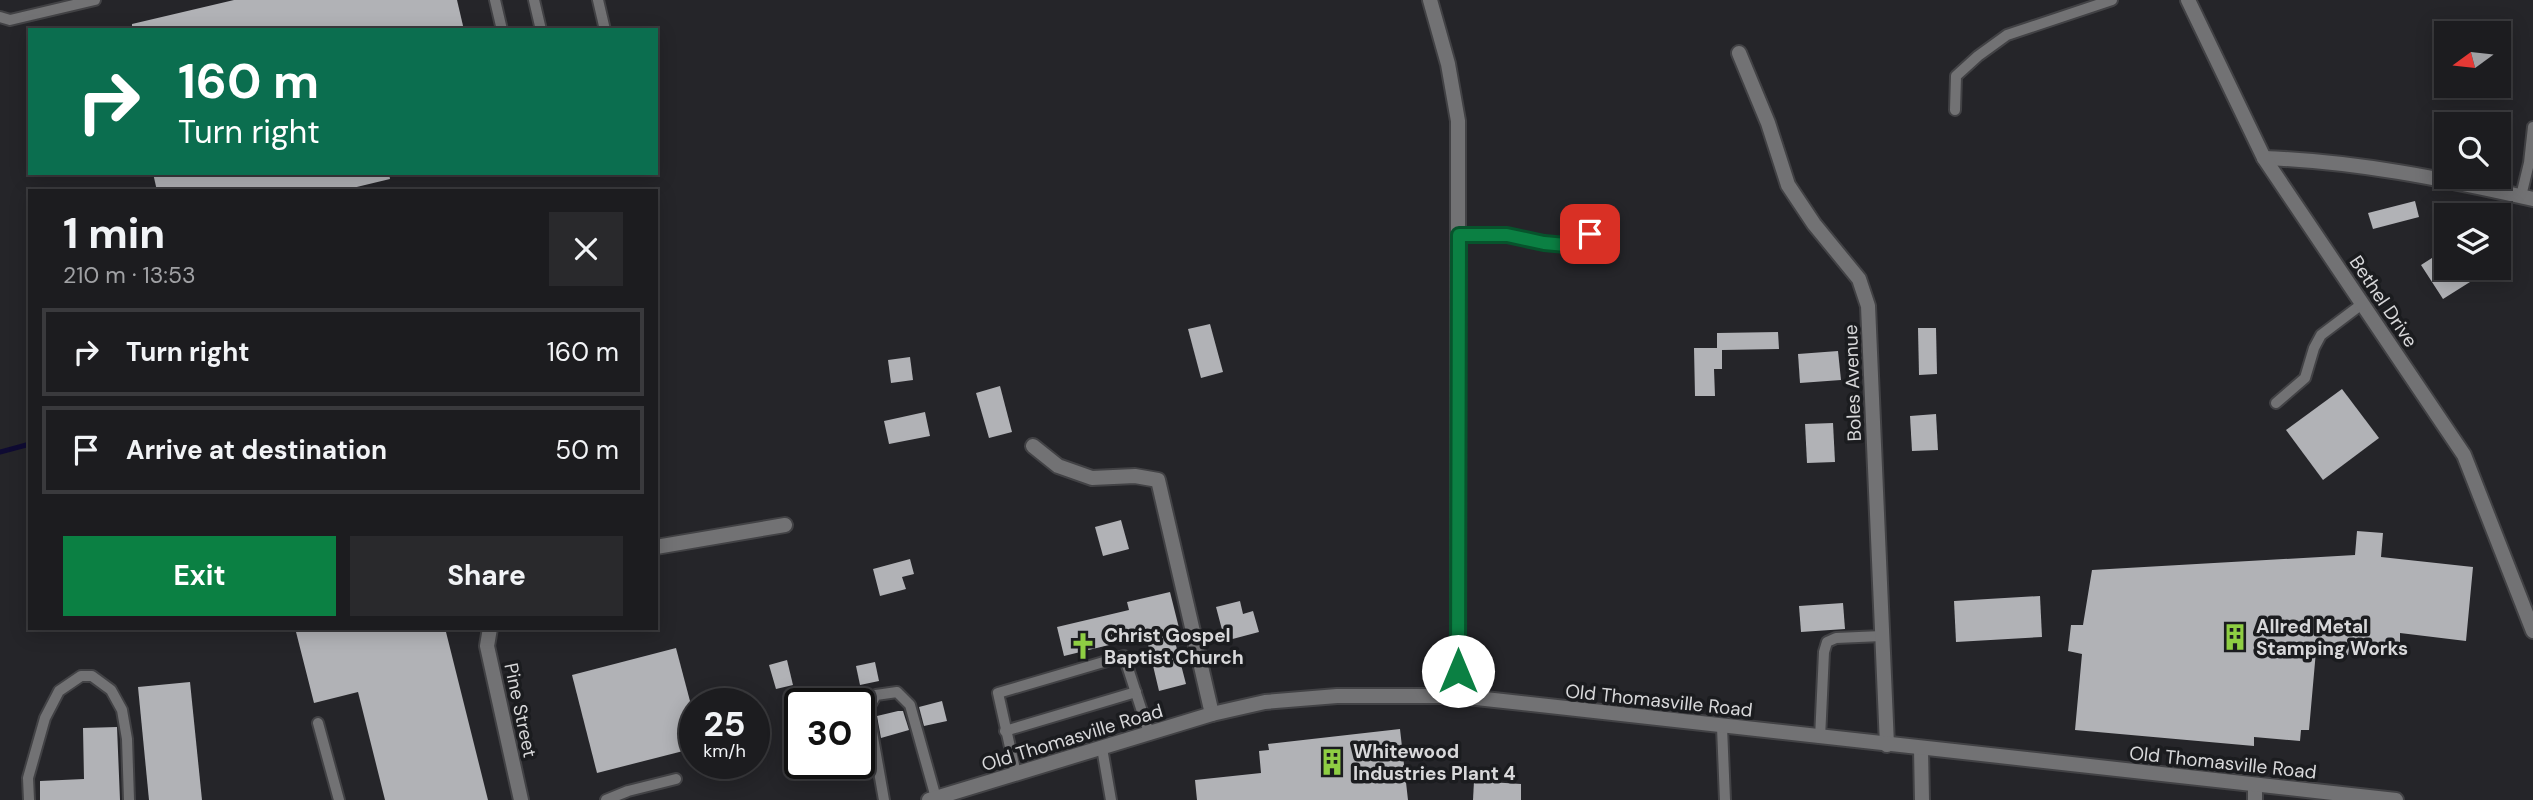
<!DOCTYPE html>
<html lang="en">
<head>
<meta charset="utf-8">
<style>
	body { margin:0; font-family:"DM Sans",sans-serif; background:#29292c; color:#f1f3f6; height:100vh; display:flex; flex-direction:column; font-size:26px; white-space:nowrap }
	* { box-sizing:border-box; margin:0 }
	p { font-size:23px; color:#a0a1a4 }
	.icon { flex:none; width:38px; height:38px; fill:none; stroke:currentColor; stroke-width:2; stroke-linecap:round; stroke-linejoin:round }
	.map { position:relative; flex:1; overflow:hidden }
	.drawer { position:absolute; left:28px; top:189px; width:630px; height:441px; display:flex; flex-direction:column; background:#1c1c1f; border-radius:0px; box-shadow:0 4px 18px #0003,0 0 0 2px #3a3a3d }
	.drawer>* { flex:none }
	.top-card { position:absolute; left:28px; top:28px; width:630px; height:147px; border-radius:0px; box-shadow:0 4px 18px #0003,0 0 0 2px #3a3a3d; background:#0b6e4f; color:#fff; overflow:hidden }
	.needle { width:46px; rotate:255deg }
	.fabs { position:absolute; left:2434px; top:21px; display:grid; gap:14px }
	.fabs a { display:grid; place-items:center; width:77px; height:77px; border-radius:0px; background:#1c1c1f; box-shadow:0 4px 18px #0003,0 0 0 2px #3a3a3d; font-size:35px }
	.speed { position:absolute; left:679px; top:688px; display:flex; gap:14px; font-size:35px; font-weight:700; text-align:center }
	.speed>* { display:grid; place-content:center; width:91px; height:91px; border-radius:50%; background:#1c1c1f; box-shadow:0 4px 18px #0003,0 0 0 2px #3a3a3d; line-height:1 }
	.speed small { font-size:18px; font-weight:400 }
	.speed .limit { border:4px solid #111; border-radius:10px; background:#fff; color:#111 }
	.pin { position:absolute; display:grid; place-items:center; width:60px; height:60px; color:#fff; margin:-30px; border-radius:14px; box-shadow:0 4px 10px #0006 }
	.me { position:absolute; width:77px; margin:-38px; rotate:0deg; stroke-linejoin:round; filter:drop-shadow(0 0 5px #0008) }
	.turn { display:flex; align-items:center; gap:24px; height:147px; padding:0 35px; font-size:32px }
	.turn .icon { width:91px; height:91px; stroke-width:2.5 }
	.turn b { display:block; font-size:49px; line-height:60px }
	.round { display:grid; place-items:center; flex:none; width:74px; height:74px; border-radius:0px; background:#29292c }
	.overview { display:flex; align-items:center; justify-content:space-between; height:119px; padding:0 35px }
	h1 { font-size:42px; font-weight:700; line-height:52px }
	.cta { display:flex; gap:14px; margin-top:auto; padding:14px 35px }
	.cta a { flex:1; height:80px; border-radius:0px; background:#0b8043; color:#fff; font-size:28px; font-weight:700; line-height:80px; text-align:center }
	.cta a+a { background:#29292c; color:#f1f3f6 }
	ul { padding:0; list-style:none }
	li { display:flex; align-items:center; gap:21px; height:88px; margin:0 14px 10px; padding:0 21px; border:4px solid #3a3a3d; border-radius:0px }
	li div { flex:1 }
	li b { display:block; font-size:26px }
	li em { font-style:normal }
	.map>svg:first-child { display:block }
	.lines { fill:none; stroke-linecap:round; stroke-linejoin:round }
	.stream { stroke:#0f0b33; stroke-width:5 }
	.building { fill:#b1b2b6 }
	.service-casing { stroke:#424245; stroke-width:14 }
	.minor-casing { stroke:#424245; stroke-width:18 }
	.tertiary-casing { stroke:#424245; stroke-width:18 }
	.service { stroke:#727274; stroke-width:10 }
	.minor { stroke:#727274; stroke-width:14 }
	.tertiary { stroke:#727274; stroke-width:14 }
	.route-casing { stroke:#07532c; stroke-width:18 }
	.route { stroke:#0b8043; stroke-width:12 }
	.labels { text-anchor:middle; stroke-width:7; stroke-linejoin:round; paint-order:stroke }
	.street-label { font-size:19px; fill:#d8d8da; stroke:#1b1c1f }
	.poi-label { font-size:19px; font-weight:bold; fill:#d8d8da; stroke:#1b1c1f; text-anchor:start }
</style>
</head>
<body>
<div class="map">
<svg width="2533" height="800" viewBox="0 0 2533 800">
	<rect width="100%" height="100%" fill="#252529"/>
	<g class="lines">
		<path class="stream" d="M0,452L30,444"/>
	</g>
	<g class="building">
		<path d="M234,0H457L464,30H132V24Z"/>
		<path d="M153,173H389L390,179L340,191H157Z"/>
		<path d="M2415,201L2419,217L2373,229L2368,213Z"/>
		<path d="M2446,249V268H2461L2470,282L2443,299L2421,265Z"/>
		<path d="M1210,324L1223,372L1201,378L1188,329Z"/>
		<path d="M1918,328H1936L1937,374L1919,375Z"/>
		<path d="M1778,332L1779,349L1722,350V369H1714L1715,396H1695L1694,348H1717V333Z"/>
		<path d="M1838,351L1841,380L1800,383L1798,354Z"/>
		<path d="M910,357L913,380L891,383L888,360Z"/>
		<path d="M1000,386L1012,432L989,438L976,393Z"/>
		<path d="M2342,389L2379,438L2323,480L2286,430Z"/>
		<path d="M925,412L930,436L889,444L884,421Z"/>
		<path d="M1936,414L1938,450L1912,451L1910,416Z"/>
		<path d="M1833,423L1835,462L1807,463L1805,424Z"/>
		<path d="M1121,520L1129,549L1103,556L1095,527Z"/>
		<path d="M2357,531L2383,533L2381,557L2473,567L2466,641L2400,633V647L2350,642L2348,655L2316,651L2309,730H2301L2300,741L2254,737V746L2075,730L2082,654L2068,651L2071,625H2083L2092,570L2355,555Z"/>
		<path d="M910,559L914,574L902,577L906,589L880,596L873,569Z"/>
		<path d="M1170,592L1179,628L1172,630L1186,684L1159,691L1146,636L1064,656L1057,627L1129,610L1127,602Z"/>
		<path d="M2040,596L2042,637L1956,642L1954,601Z"/>
		<path d="M1240,601L1243,614L1253,611L1259,632L1225,641L1216,607Z"/>
		<path d="M1843,603L1845,629L1801,632L1799,606Z"/>
		<path d="M295,628H445L488,800H385L358,692L314,703Z"/>
		<path d="M676,648L695,720V748L597,773L572,675Z"/>
		<path d="M787,660L793,685L776,689L769,665Z"/>
		<path d="M875,662L879,681L860,685L856,666Z"/>
		<path d="M190,682L202,800H149L138,687Z"/>
		<path d="M942,701L947,721L924,726L919,707Z"/>
		<path d="M898,711H903L909,730L881,738L877,716Z"/>
		<path d="M117,727L120,800H40V781L84,779L83,728Z"/>
		<path d="M1400,729L1408,800H1197L1195,780L1261,773L1259,751L1269,750L1268,744Z"/>
		<path d="M1474,781L1521,784V800H1473Z"/>
	</g>
	<g class="lines">
		<defs>
			<g id="service">
				<path d="M495,0L502,30"/>
				<path d="M534,0L541,30"/>
				<path d="M598,0L605,30"/>
				<path d="M0,17L10,20L95,0"/>
				<path d="M1955,110L1956,76L1978,56L2007,35L2112,0"/>
				<path d="M2521,196L2529,163L2533,127"/>
				<path d="M1459,235H1507L1544,243L1577,246L1590,234L1594,214"/>
				<path d="M2276,403L2305,378L2314,348L2321,335L2362,304"/>
				<path d="M318,723L339,800"/>
				<path d="M1722,727L1725,800"/>
				<path d="M1005,731L1136,692"/>
				<path d="M1820,738L1824,652L1827,642L1836,638L1882,636"/>
				<path d="M1102,748L1111,800"/>
				<path d="M1016,774L998,693L1124,656L1149,733"/>
				<path d="M29,800L28,778L45,718L59,691L81,676H92L111,690L122,710L127,739L129,800"/>
				<path d="M606,800L628,791L676,779"/>
				<path d="M884,800L868,709L876,695L897,692L910,705L936,798"/>
			</g>
			<g id="minor">
				<path d="M1430,0L1448,64L1458,121V696"/>
				<path d="M1739,53L1768,123L1788,185L1814,224L1859,279L1868,306L1887,745"/>
				<path d="M2264,158C2355,161 2444,179 2533,199"/>
				<path d="M1033,446L1058,466L1092,478L1135,476L1158,480L1212,714"/>
				<path d="M656,547L785,525"/>
				<path d="M490,628L487,646L521,800"/>
				<path d="M1921,749L1922,800"/>
				<path d="M2255,785V800"/>
			</g>
			<g id="tertiary">
				<path d="M2188,0L2264,158L2464,455L2533,631"/>
				<path d="M929,800L1212,714L1265,702L1337,696H1458L2396,800"/>
			</g>
		</defs>
		<use href="#service" class="service-casing"/>
		<use href="#minor" class="minor-casing"/>
		<use href="#tertiary" class="tertiary-casing"/>
		<use href="#service" class="service"/>
		<use href="#minor" class="minor"/>
		<use href="#tertiary" class="tertiary"/>
	</g>
	<g class="lines">
		<defs>
			<path id="route" d="M1458,671L1459,235H1507L1544,243L1577,246L1590,234"/>
		</defs>
		<use href="#route" class="route-casing"/>
		<use href="#route" class="route"/>
	</g>
	<defs>
		<symbol id="building-bare" viewBox="-9 -9 18 18"><path d="M-4-6H4V6H1V3H-1V6H-4ZM-2.5-4.3h1.7v1.8h-1.7ZM.8-4.3h1.7v1.8H.8ZM-2.5-1h1.7V.8h-1.7ZM.8-1h1.7V.8H.8Z" fill="#8ece43" stroke="#1b1c1f" stroke-width="2.5" paint-order="stroke"/></symbol>
		<symbol id="church-bare" viewBox="-9 -9 18 18"><path d="M-1.2-6h2.4v3.5h3.3v2.4h-3.3V6h-2.4V-.1h-3.3v-2.4h3.3Z" fill="#8ece43" stroke="#1b1c1f" stroke-width="2.5" paint-order="stroke"/></symbol>
	</defs>
	<g fill-rule="evenodd">
		<use href="#building-bare" x="2216" y="618" width="38" height="38"/>
		<use href="#church-bare" x="1064" y="627" width="38" height="38"/>
		<use href="#building-bare" x="1313" y="743" width="38" height="38"/>
	</g>
	<g class="labels">
		<g class="street-label">
			<text transform="translate(2384 301) rotate(56)" y="7">Bethel Drive</text>
			<text transform="translate(1852 383) rotate(-92)" y="7">Boles Avenue</text>
			<text transform="translate(1659 700) rotate(6)" y="7">Old Thomasville Road</text>
			<text transform="translate(521 710) rotate(78)" y="7">Pine Street</text>
			<text transform="translate(1072 737) rotate(-17)" y="7">Old Thomasville Road</text>
			<text transform="translate(2223 762) rotate(6)" y="7">Old Thomasville Road</text>
		</g>
		<g class="poi-label">
			<text x="2256" y="633">Allred Metal<tspan x="2256" dy="22">Stamping Works</tspan></text>
			<text x="1104" y="642">Christ Gospel<tspan x="1104" dy="22">Baptist Church</tspan></text>
			<text x="1353" y="758">Whitewood<tspan x="1353" dy="22">Industries Plant 4</tspan></text>
		</g>
	</g>
</svg>
<div class="fabs">
<a><svg class="needle" viewBox="-14 -14 28 28"><path d="M0-13l5 13h-10z" fill="#e53935"/><path d="M0 13l5-13h-10z" fill="#a0a1a4"/></svg></a>
<a><svg class="icon" aria-label="search" viewBox="0 0 24 24"><circle cx="10" cy="10" r="6"/><path d="M15 15l6 6"/></svg></a>
<a><svg class="icon" aria-label="layers" viewBox="0 0 24 24"><path d="M12 4l9 5-9 5-9-5zM3 14l9 5 9-5"/></svg></a>
</div>
<div class="speed"><div>25<small>km/h</small></div><div class="limit">30</div></div>
<div class="pin" style="left:1590px;top:234px;background:#d93025"><svg class="icon" aria-label="arrive" viewBox="0 0 24 24"><path d="M6 21V4h12l-3 4 3 4H6"/></svg></div>
<svg class="me" style="left:1458px;top:671px" viewBox="-20 -20 40 40"><circle r="19" fill="#fff"/><path d="M0-13L10 11 0 6-10 11z" fill="#0b8043"/></svg>
<div class="top-card">
<div class="turn"><svg class="icon" aria-label="right" viewBox="0 0 24 24"><path d="M7 20v-9h11M14 6l5 5-5 5"/></svg><div><b>160 m</b>Turn right</div></div>
</div>
<section class="drawer">
<div class="overview"><div><h1>1 min</h1><p>210 m · 13:53</p></div><a class="round"><svg class="icon" aria-label="close" viewBox="0 0 24 24"><path d="M6 6l12 12M18 6L6 18"/></svg></a></div>
<ul>
<li><svg class="icon" aria-label="right" viewBox="0 0 24 24"><path d="M7 20v-9h11M14 6l5 5-5 5"/></svg><div><b>Turn right</b></div><em>160 m</em></li>
<li><svg class="icon" aria-label="arrive" viewBox="0 0 24 24"><path d="M6 21V4h12l-3 4 3 4H6"/></svg><div><b>Arrive at destination</b></div><em>50 m</em></li>
</ul>
<div class="cta"><a>Exit</a><a>Share</a></div>
</section>
</div>
</body>
</html>
